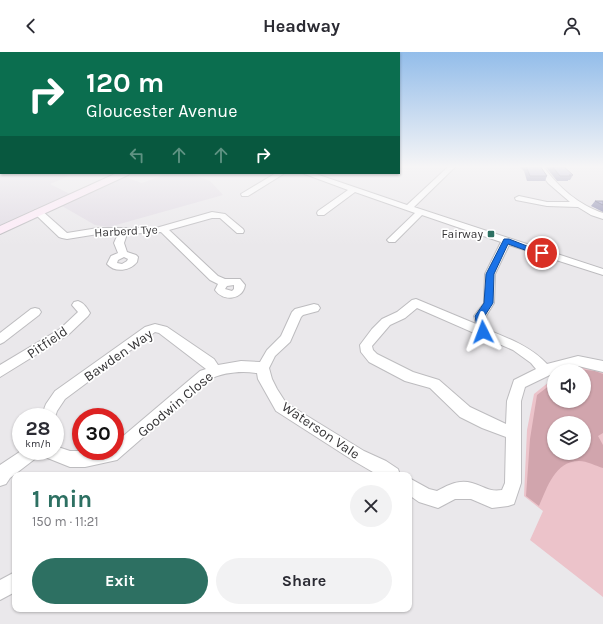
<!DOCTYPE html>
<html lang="en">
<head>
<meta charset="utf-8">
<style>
	body { margin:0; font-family:Karla,sans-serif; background:#f2f2f3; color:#2b2b33; height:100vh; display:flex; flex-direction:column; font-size:15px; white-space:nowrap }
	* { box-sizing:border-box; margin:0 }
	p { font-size:13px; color:#7c7c81 }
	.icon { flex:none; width:22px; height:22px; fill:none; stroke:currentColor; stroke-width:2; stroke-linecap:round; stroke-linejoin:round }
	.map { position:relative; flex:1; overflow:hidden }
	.drawer { position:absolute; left:12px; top:420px; width:400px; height:140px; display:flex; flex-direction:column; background:#fff; border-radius:8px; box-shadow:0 1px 3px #0004 }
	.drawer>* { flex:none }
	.guide { position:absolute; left:0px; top:0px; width:400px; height:122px; box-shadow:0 1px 3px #0004; background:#0b6e4f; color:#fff; overflow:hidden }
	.controls { position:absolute; left:547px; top:312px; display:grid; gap:8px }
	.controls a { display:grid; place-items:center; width:44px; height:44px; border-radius:50%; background:#fff; box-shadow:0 1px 3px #0004; font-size:20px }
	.speed { position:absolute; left:12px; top:356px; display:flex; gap:8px; font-size:20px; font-weight:700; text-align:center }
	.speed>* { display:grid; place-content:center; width:52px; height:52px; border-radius:50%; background:#fff; box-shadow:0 1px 3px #0004; line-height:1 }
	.speed small { font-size:10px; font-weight:400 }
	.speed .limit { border:6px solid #d22; background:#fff; color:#111 }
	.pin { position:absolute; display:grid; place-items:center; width:34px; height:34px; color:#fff; margin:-17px; border:2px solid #fff; border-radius:50%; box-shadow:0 1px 4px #0007 }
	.me { position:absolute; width:44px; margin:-22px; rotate:357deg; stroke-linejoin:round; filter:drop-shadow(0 0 3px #0008) }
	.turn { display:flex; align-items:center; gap:14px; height:84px; padding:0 20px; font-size:18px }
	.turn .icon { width:52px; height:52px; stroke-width:2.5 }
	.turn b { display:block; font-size:28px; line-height:34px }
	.lanes { display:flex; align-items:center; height:38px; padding:0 20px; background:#0003; justify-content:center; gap:20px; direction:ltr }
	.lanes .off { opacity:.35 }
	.round { display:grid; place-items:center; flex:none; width:42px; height:42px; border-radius:21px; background:#f2f2f3 }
	.head { display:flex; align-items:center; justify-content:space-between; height:68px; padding:0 20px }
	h1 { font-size:24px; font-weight:700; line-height:30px; color:#2d7062 }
	.cta { display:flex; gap:8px; margin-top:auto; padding:8px 20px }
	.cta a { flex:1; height:46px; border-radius:24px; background:#2d7062; color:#fff; font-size:16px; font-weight:700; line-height:46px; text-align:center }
	.cta a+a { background:#f2f2f3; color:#2b2b33 }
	header { display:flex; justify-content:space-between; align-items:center; height:52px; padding:0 20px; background:#fff; font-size:18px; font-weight:700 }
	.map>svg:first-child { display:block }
	.built { fill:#e1dbe4 }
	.green { fill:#ecc3ca; fill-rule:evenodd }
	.forest { fill:#d1a5ad; fill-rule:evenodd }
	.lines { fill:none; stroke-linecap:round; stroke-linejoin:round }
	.street-casing { stroke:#bdbcbf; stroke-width:2 }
	.secondary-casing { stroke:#bdbcbf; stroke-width:2 }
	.street { fill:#fff; fill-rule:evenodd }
	.secondary { fill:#feebf8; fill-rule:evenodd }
	.wall { fill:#9191b2 }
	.building { fill:#a9a9cf; stroke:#767691 }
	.route { fill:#1a73e8; stroke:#114b97 }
	.poi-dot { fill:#2d7062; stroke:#fff; stroke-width:1.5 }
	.labels { text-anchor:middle; stroke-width:3.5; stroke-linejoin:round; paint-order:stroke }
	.far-street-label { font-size:12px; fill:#373638; stroke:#fff }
	.far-poi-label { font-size:12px; fill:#373638; stroke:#fff; text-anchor:end }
	.street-label { font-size:14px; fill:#373638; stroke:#fff }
</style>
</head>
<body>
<header><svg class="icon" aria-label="back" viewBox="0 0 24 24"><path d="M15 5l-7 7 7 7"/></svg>Headway<svg class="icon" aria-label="person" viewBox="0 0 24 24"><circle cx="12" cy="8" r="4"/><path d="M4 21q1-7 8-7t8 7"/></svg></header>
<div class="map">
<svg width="603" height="572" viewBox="0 0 603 572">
	<rect width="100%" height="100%" fill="#eae8eb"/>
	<g class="built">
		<path d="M0,121H61L69,124L50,132L72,143L0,174Z"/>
		<path d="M169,121H189L210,129L223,143L109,175L95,173L62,154L125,125L142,131Z"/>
	</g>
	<path class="green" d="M575,315H590L603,320V545L530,488L543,459L524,444L527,378L534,342L554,326V349H584V319H568ZM554,371H584V401H554Z"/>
	<path class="forest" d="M578,317L595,319L603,322V381L598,384L603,393V416C596,414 587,409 579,409C555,409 547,436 539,454L526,444L530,387L537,343L554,330V349H584V319H574ZM554,371H584V401H554Z"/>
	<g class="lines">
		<defs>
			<g id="street">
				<path d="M449,114H456L414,155L603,217V223L509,193L495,222L494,251L486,264L488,278C510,287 531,295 547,312L578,304L603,309V320L578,314L561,319H554V321L525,335L521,349V431L514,452L508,454L492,456L471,447H455L438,456L419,450L409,443V426L429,437L437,439C448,433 459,427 472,431C485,435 489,440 502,438L505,431L506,385L482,376L460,365L430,336L405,329L369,310L361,300L360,293L372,277L382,267L397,260L412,248L416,247L476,272L474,264L484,251L485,222L501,190L422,163L395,190H389L387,188L389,186L415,161L355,140L324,163H318L317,161L318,159L348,138L302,121H313L407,153ZM417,256L513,298L531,311L536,317L514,328L507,349L506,372L470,355L439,328L413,320L377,302L373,298L372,294L390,273L405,266Z"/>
				<path d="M536,114H543C558,135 579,153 603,161V167L591,163L578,155L547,154L516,148L515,146L519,144L547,150H570L548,131Z"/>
				<path d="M276,121H285L248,144H242L241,142Z"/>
				<path d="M35,158H41L67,181L98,176H156L212,160L225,162L243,177L244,179L243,181H237L220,166H212L169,178L218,224L225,227H240L245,233C243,248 223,250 215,238L218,232L210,228L161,180L127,182L124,191L127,200L136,203L138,205L137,210C130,219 115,221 107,212L111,204L118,201L114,191L118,182H98L67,187L62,186L59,185L35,162L34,160ZM124,205L128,207L127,209L122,212L117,211L118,208ZM234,233V237L232,239L225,237L227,234Z"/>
				<path d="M78,249C84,251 87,256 90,261L88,264L68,283L0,325V313L60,277L78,260L72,253L74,250Z"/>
				<path d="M314,252L318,253L320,256L318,259L303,263L301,265L290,290L275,304L269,316L272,327L277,337L286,351L364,399L386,409L398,417L400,423H378L354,409L276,359L258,327L257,321C241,319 225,320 210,327L117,408L85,415H70L40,403L10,426L6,432L0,434V413L21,399H55V394L70,399H115V391L200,319L206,317L159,281L155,280L65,347L57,359L55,365H41L46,352L55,339L145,275L155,272L167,275L214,307L218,313L241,309L260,310L267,298L281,284L292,260L295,257Z"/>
				<path d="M35,256L39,257L41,260L39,263L4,290L0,292V281L31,257Z"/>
				<path d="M15,520V540L0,548V528Z"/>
			</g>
			<path id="secondary" d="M117,121H130L128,123L0,182V174Z"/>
		</defs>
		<use href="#street" class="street-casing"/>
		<use href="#secondary" class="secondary-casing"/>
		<use href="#street" class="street"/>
		<use href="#secondary" class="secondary"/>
	</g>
	<g class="wall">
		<path d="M519,114H540L547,124L545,129H527L524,119Z"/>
		<path d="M545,114H563L573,123L570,128H568V129H557Z"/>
		<path d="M595,149H603V160L591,154Z"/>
	</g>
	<g class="building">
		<path d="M526,114H540L547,124H530Z"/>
		<path d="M552,114H563L573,123H569L571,124H560Z"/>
		<path d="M595,149H603V153Z"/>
	</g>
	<linearGradient id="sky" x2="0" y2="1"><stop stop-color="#93bdea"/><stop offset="0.59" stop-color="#f6f5f6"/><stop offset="1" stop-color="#f6f5f6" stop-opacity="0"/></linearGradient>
	<rect width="603" height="194" fill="url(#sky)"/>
	<path class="route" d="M504,187H509L545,201L542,203H539L508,192L494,222L493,251L484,265L487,280L483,283L478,280L475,264L484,251L486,222Z"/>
	<rect class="poi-dot" x="487" y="178" width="8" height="8" rx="2"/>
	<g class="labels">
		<g class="far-street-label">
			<text transform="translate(126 179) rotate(-3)" y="4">Harberd Tye</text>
		</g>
		<g class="far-poi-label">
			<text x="483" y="186">Fairway</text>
		</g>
		<g class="street-label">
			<text transform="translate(47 290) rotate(-34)" y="5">Pitfield</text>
			<text transform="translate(118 303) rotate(-35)" y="5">Bawden Way</text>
			<text transform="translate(175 352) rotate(-40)" y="5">Goodwin Close</text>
			<text transform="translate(321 378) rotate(34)" y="5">Waterson Vale</text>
		</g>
	</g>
</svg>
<div class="controls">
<a><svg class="icon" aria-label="sound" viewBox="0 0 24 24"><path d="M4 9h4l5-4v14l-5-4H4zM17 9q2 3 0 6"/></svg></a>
<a><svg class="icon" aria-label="layers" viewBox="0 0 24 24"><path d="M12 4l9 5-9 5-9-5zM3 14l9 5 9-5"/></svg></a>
</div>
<div class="speed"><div>28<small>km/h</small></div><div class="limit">30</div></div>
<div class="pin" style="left:542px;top:201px;background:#d93025"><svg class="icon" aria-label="arrive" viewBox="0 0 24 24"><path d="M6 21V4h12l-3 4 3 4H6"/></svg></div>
<svg class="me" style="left:483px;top:280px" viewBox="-20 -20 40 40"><path d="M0-17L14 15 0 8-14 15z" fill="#1a73e8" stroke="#fff" stroke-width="4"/></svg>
<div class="guide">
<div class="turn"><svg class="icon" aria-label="right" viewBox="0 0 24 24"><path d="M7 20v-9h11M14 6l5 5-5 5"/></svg><div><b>120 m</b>Gloucester Avenue</div></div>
<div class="lanes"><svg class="icon off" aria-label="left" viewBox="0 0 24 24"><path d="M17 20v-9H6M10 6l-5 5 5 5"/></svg><svg class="icon off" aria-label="ahead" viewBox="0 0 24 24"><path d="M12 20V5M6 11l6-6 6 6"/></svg><svg class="icon off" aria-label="ahead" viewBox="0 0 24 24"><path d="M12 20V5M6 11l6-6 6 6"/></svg><svg class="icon" aria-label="right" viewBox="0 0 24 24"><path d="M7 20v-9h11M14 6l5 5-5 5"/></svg></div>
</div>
<section class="drawer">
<div class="head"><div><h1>1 min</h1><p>150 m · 11:21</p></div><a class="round"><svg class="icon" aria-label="close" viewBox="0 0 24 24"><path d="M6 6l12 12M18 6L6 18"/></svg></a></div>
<div class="cta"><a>Exit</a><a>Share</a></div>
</section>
</div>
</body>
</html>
